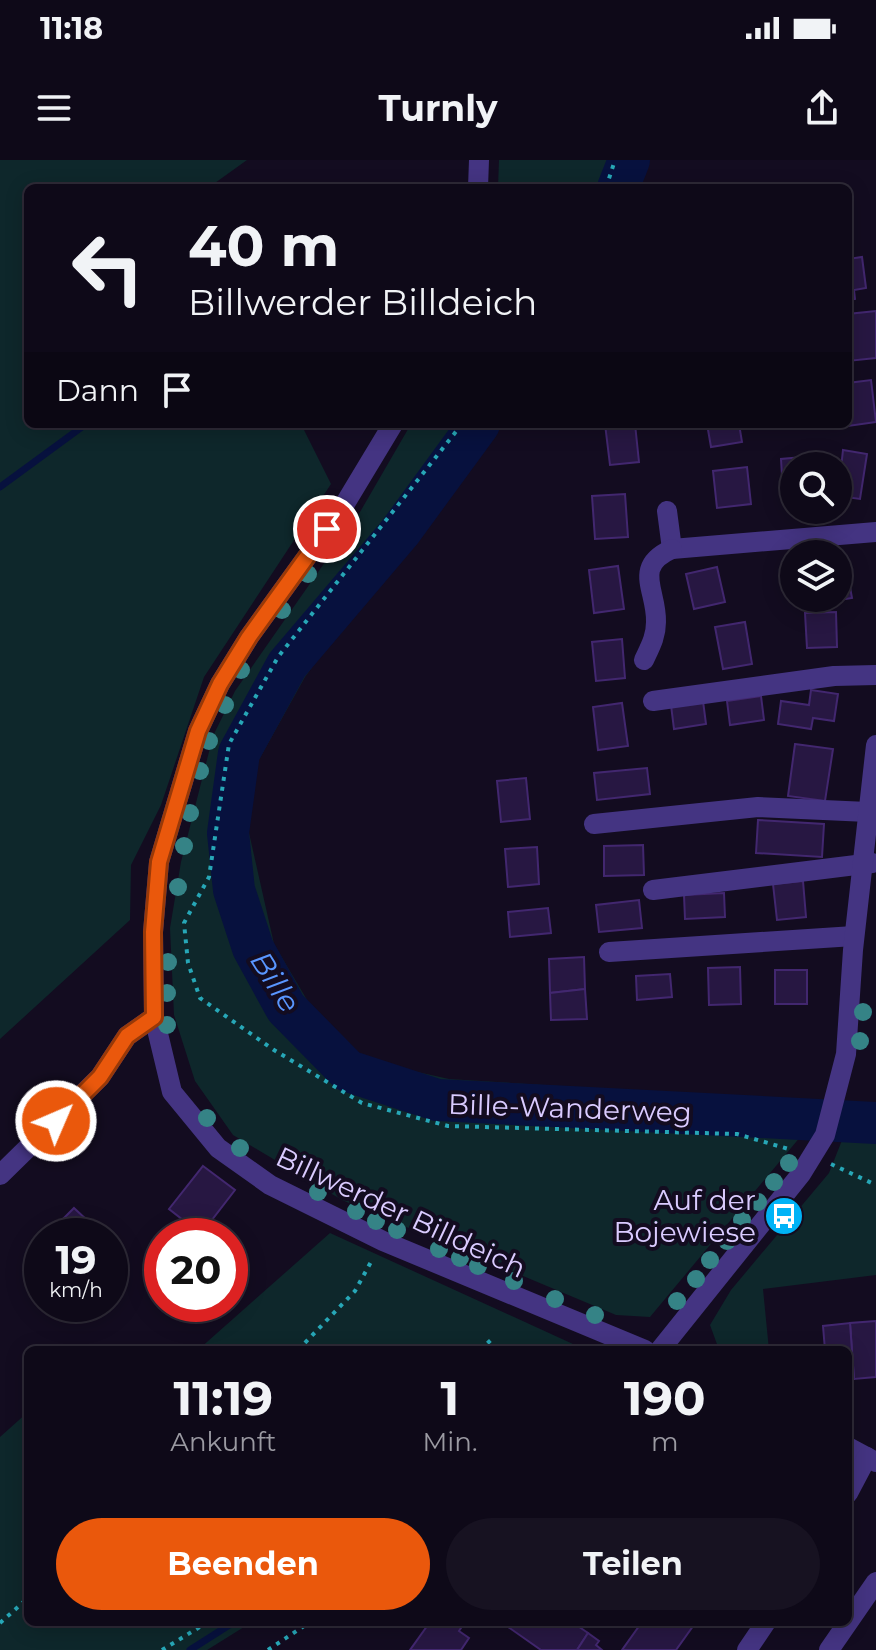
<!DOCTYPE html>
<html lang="de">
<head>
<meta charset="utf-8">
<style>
	body { margin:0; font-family:Montserrat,sans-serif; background:#171221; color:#f1f3f6; height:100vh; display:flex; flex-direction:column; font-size:30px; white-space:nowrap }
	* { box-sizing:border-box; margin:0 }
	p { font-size:26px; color:#9b9aa2 }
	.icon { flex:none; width:44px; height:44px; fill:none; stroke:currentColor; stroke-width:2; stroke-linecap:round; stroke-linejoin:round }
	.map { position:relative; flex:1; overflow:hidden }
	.drawer { position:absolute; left:24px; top:1186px; width:828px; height:280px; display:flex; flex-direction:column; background:#0e0918; border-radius:12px; box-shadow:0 4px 20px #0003,0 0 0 2px #2e2a37 }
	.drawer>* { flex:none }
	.guide { position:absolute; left:24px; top:24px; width:828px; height:244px; border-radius:12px; box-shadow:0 4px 20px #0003,0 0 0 2px #2e2a37; background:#0e0918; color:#f1f3f6; overflow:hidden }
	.tools { position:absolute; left:780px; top:292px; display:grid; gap:16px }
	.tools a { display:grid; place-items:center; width:72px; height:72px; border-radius:50%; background:#0e0918; box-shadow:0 4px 20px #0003,0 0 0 2px #2e2a37; font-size:40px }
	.speed { position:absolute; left:24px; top:1058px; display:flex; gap:16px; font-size:40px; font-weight:700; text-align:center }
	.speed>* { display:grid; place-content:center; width:104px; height:104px; border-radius:50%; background:#0e0918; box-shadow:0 4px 20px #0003,0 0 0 2px #2e2a37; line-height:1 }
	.speed small { font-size:20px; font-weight:400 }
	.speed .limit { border:12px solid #d22; background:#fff; color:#111 }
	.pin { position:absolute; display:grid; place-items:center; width:68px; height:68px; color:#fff; margin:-34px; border:4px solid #fff; border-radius:50%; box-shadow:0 2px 8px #0007 }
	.me { position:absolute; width:88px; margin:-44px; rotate:45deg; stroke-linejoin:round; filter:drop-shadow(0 0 6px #0008) }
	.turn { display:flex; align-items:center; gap:28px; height:168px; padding:0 32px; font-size:36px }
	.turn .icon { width:104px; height:104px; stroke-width:2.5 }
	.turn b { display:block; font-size:56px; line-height:68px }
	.then { display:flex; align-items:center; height:76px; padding:0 32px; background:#0003; gap:16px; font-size:30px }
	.eta { display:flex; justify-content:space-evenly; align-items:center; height:136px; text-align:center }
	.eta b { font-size:48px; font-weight:700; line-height:56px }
	.cta { display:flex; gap:16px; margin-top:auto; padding:16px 32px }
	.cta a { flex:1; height:92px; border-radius:48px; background:#ea580c; color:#fff; font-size:32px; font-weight:700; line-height:92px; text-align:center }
	.cta a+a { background:#171221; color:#f1f3f6 }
	.status { display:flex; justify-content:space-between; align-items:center; height:56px; padding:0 40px; background:#0e0918; direction:ltr }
	.status svg { height:22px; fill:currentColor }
	header { display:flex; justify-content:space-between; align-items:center; height:104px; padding:0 32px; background:#0e0918; font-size:36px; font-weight:700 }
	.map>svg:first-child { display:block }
	.green { fill:#0e272b }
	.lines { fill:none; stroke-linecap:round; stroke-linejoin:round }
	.stream { stroke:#07113e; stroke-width:7 }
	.river { stroke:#07113e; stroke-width:42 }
	.building { fill:#271742; stroke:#42276f; stroke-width:2 }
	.path { stroke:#27a7b7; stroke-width:4; stroke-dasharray:4 6; stroke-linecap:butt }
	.minor { stroke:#443482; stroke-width:20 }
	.tree { fill:#358386 }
	.route-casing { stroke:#983908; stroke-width:20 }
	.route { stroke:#ea580c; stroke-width:14 }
	.labels { text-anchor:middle; stroke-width:8; stroke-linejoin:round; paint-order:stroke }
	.street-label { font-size:28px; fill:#dacbff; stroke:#130c20 }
	.poi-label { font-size:28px; fill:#dacbff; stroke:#130c20; text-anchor:end }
	.water-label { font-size:30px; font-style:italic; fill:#5996ff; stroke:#130c20 }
</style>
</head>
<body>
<div class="status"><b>11:18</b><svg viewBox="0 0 49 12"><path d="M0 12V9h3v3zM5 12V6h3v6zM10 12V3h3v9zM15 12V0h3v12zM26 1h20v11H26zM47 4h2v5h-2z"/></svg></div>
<header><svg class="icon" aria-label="menu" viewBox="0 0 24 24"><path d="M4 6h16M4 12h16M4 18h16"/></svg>Turnly<svg class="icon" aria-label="share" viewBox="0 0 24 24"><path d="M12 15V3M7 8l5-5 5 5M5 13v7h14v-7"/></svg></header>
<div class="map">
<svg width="876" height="1490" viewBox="0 0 876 1490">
	<rect width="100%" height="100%" fill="#130c20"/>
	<g class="green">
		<path d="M0,0H247L208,28H28V264H301L331,324L204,517L161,645L131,705L130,760L0,879Z"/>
		<path d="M499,0H644L635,28H498Z"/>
		<path d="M411,264H490L305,517L256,605L247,664L274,784L310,845L364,900L449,919L816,942L806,970L650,1157L616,1155L342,1040L233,975L195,921L174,855L170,768L181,702L213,576L235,531L360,352Z"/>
		<path d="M856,945L876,951V1115L763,1129L769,1190L718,1187L710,1165L731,1130L829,1013Z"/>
		<path d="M330,1073L586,1190H198Z"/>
		<path d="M28,1252V1462H252L207,1490H0V1277Z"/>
	</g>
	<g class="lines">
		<g class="stream">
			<path d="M0,327L86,264"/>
			<path d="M190,1490L234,1462"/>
		</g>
		<g class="river">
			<path d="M618,28L629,0"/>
			<path d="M479,264L400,372L287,505L239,593L228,673L234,730L253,788L286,848L348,911L437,940L876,963"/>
		</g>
	</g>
	<g class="building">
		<path d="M862,97L866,128L854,130L855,139L848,140V99Z"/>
		<path d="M876,151V198L848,201V154Z"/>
		<path d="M871,220L876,262L827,269L826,264H848V223Z"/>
		<path d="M605,264H635L639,302L610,305Z"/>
		<path d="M707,264H739L742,282L711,287Z"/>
		<path d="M843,290L867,294L860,339L838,336Z"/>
		<path d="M814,296L815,306H794V331L783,332L781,299Z"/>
		<path d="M747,307L751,344L717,348L713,311Z"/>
		<path d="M625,334L628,377L595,379L592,336Z"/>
		<path d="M845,400L852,438L815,444L814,438H838V402Z"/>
		<path d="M618,406L624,449L594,453L589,410Z"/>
		<path d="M717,407L725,442L694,449L686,414Z"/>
		<path d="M836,452L837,487L807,488L805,453Z"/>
		<path d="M745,462L752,504L723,509L715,467Z"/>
		<path d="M622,479L625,518L596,521L592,482Z"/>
		<path d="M811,530L838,534L834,561L813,558L811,569L778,564L781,541L809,545Z"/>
		<path d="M761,536L764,560L730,565L727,541Z"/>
		<path d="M703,541L706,564L674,569L671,545Z"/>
		<path d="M622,543L628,586L598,590L593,547Z"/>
		<path d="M795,584L833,589L825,641L788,636Z"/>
		<path d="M647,608L650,634L597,640L594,613Z"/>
		<path d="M526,618L530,659L501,662L497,621Z"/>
		<path d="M758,660L824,664L822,697L756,693Z"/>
		<path d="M643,685L644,715L604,716V686Z"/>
		<path d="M537,687L539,724L508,727L505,689Z"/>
		<path d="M803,721L806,757L777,760L773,724Z"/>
		<path d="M724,733L725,757L685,759L684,735Z"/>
		<path d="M639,740L642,768L599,772L596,745Z"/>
		<path d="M548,748L551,773L510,777L508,752Z"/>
		<path d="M584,797L585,829L550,833L549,799Z"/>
		<path d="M740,807L741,844L709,845L708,808Z"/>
		<rect x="775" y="810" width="32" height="34"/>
		<path d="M670,814L672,837L637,840L636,816Z"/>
		<path d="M585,829L587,859L551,860L550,833Z"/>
		<path d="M203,1006L235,1030L201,1074L169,1049Z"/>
		<path d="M74,1048L103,1075L102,1076H58L52,1070Z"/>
		<path d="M876,1161V1217L854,1219L850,1163Z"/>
		<path d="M850,1163L854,1219H848V1190H825L823,1166Z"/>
		<path d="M430,1462H465L459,1471L469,1478L461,1490H410Z"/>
		<path d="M501,1462H572L588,1473L577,1490H541Z"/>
		<path d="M642,1462H696L676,1490H622Z"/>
		<path d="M588,1473L599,1481L596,1485L602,1490H577Z"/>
	</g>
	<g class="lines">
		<g class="path">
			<path d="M606,28L615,0"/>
			<path d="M462,264L278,497L229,584L209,717L184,763L188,803L200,838L274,890L362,943L448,966L737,974L792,990"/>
			<path d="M831,1004L876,1025"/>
			<path d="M298,1190L355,1131L372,1100"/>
			<path d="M480,1190L491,1180"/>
			<path d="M0,1463L28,1438"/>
			<path d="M162,1490L208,1462"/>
			<path d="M268,1490L310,1462"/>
		</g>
		<g class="minor">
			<path d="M478,28L479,0"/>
			<path d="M393,264L343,347L249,477L220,524L198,571L159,702L153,772L154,857L172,932L218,988L270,1025L383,1081L645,1190"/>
			<path d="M667,351L672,389L876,372"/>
			<path d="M644,500C650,487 656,477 656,462C657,430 632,407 672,389"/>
			<path d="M653,541L834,516L876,515"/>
			<path d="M594,664L758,647L868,652"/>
			<path d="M653,730L872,703"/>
			<path d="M609,792L854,776"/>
			<path d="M0,1015L100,917L127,876L154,857"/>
			<path d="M660,1190L801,1014L825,975L846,894L853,790L876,585"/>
			<path d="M848,1287L876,1302"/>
			<path d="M848,1333L867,1297"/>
			<path d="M747,1490L766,1462"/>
			<path d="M829,1490L876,1422"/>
		</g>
	</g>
	<g class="tree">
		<circle cx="335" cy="377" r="9"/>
		<circle cx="308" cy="414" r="9"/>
		<circle cx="282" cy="450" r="9"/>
		<circle cx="241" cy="510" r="9"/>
		<circle cx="225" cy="545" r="9"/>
		<circle cx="209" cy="581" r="9"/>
		<circle cx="200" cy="611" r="9"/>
		<circle cx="190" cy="653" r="9"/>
		<circle cx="184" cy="686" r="9"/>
		<circle cx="178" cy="727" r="9"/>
		<circle cx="168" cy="802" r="9"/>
		<circle cx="167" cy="833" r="9"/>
		<circle cx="863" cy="852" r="9"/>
		<circle cx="167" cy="865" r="9"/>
		<circle cx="860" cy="881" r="9"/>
		<circle cx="207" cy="958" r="9"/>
		<circle cx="240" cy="988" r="9"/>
		<circle cx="789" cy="1003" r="9"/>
		<circle cx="774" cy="1022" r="9"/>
		<circle cx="318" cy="1032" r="9"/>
		<circle cx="758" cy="1042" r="9"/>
		<circle cx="356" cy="1051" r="9"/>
		<circle cx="742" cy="1060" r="9"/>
		<circle cx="376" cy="1061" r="9"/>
		<circle cx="397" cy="1070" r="9"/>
		<circle cx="727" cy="1081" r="9"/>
		<circle cx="439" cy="1089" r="9"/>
		<circle cx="460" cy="1098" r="9"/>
		<circle cx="710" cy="1100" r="9"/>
		<circle cx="478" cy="1106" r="9"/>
		<circle cx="696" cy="1119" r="9"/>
		<circle cx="514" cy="1121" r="9"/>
		<circle cx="555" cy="1139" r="9"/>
		<circle cx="677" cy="1141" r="9"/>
		<circle cx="595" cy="1155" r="9"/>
	</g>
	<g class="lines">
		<defs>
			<path id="route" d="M56,961L100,917L127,876L154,857L153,772L159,702L198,571L220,524L249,477L327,369"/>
		</defs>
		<use href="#route" class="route-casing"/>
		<use href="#route" class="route"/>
	</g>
	<defs>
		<symbol id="bus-disc" viewBox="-11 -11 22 22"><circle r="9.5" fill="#00b3f6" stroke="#130c20"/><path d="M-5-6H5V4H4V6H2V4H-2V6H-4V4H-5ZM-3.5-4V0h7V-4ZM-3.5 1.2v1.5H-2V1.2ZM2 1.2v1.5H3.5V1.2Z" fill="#fff"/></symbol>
	</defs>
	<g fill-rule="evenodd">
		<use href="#bus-disc" x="762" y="1034" width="44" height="44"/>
	</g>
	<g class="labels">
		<g class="street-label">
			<text transform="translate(570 948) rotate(2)" y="10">Bille-Wanderweg</text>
			<text transform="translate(401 1052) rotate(25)" y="10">Billwerder Billdeich</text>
		</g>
		<g class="poi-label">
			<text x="756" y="1050">Auf der<tspan x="756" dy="32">Bojewiese</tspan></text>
		</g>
		<g class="water-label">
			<text transform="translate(275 822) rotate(58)" y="10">Bille</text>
		</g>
	</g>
</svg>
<div class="tools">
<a><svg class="icon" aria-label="search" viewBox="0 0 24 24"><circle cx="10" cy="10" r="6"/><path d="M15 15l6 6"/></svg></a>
<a><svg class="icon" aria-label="layers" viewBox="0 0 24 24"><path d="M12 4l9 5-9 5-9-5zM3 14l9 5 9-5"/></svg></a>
</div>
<div class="speed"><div>19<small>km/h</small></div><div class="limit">20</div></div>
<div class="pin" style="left:327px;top:369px;background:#d93025"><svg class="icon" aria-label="arrive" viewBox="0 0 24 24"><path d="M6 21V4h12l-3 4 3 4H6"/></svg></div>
<svg class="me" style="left:56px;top:961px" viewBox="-20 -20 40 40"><circle r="17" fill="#ea580c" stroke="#fff" stroke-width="3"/><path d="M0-11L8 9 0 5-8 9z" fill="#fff"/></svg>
<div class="guide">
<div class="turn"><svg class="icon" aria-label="left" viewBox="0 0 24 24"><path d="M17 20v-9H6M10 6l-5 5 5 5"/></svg><div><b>40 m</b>Billwerder Billdeich</div></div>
<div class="then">Dann<svg class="icon" aria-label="arrive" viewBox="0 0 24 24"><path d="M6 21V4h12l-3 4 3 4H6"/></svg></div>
</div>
<section class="drawer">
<div class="eta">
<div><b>11:19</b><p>Ankunft</p></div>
<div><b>1</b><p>Min.</p></div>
<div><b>190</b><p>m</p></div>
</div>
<div class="cta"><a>Beenden</a><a>Teilen</a></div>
</section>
</div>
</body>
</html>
